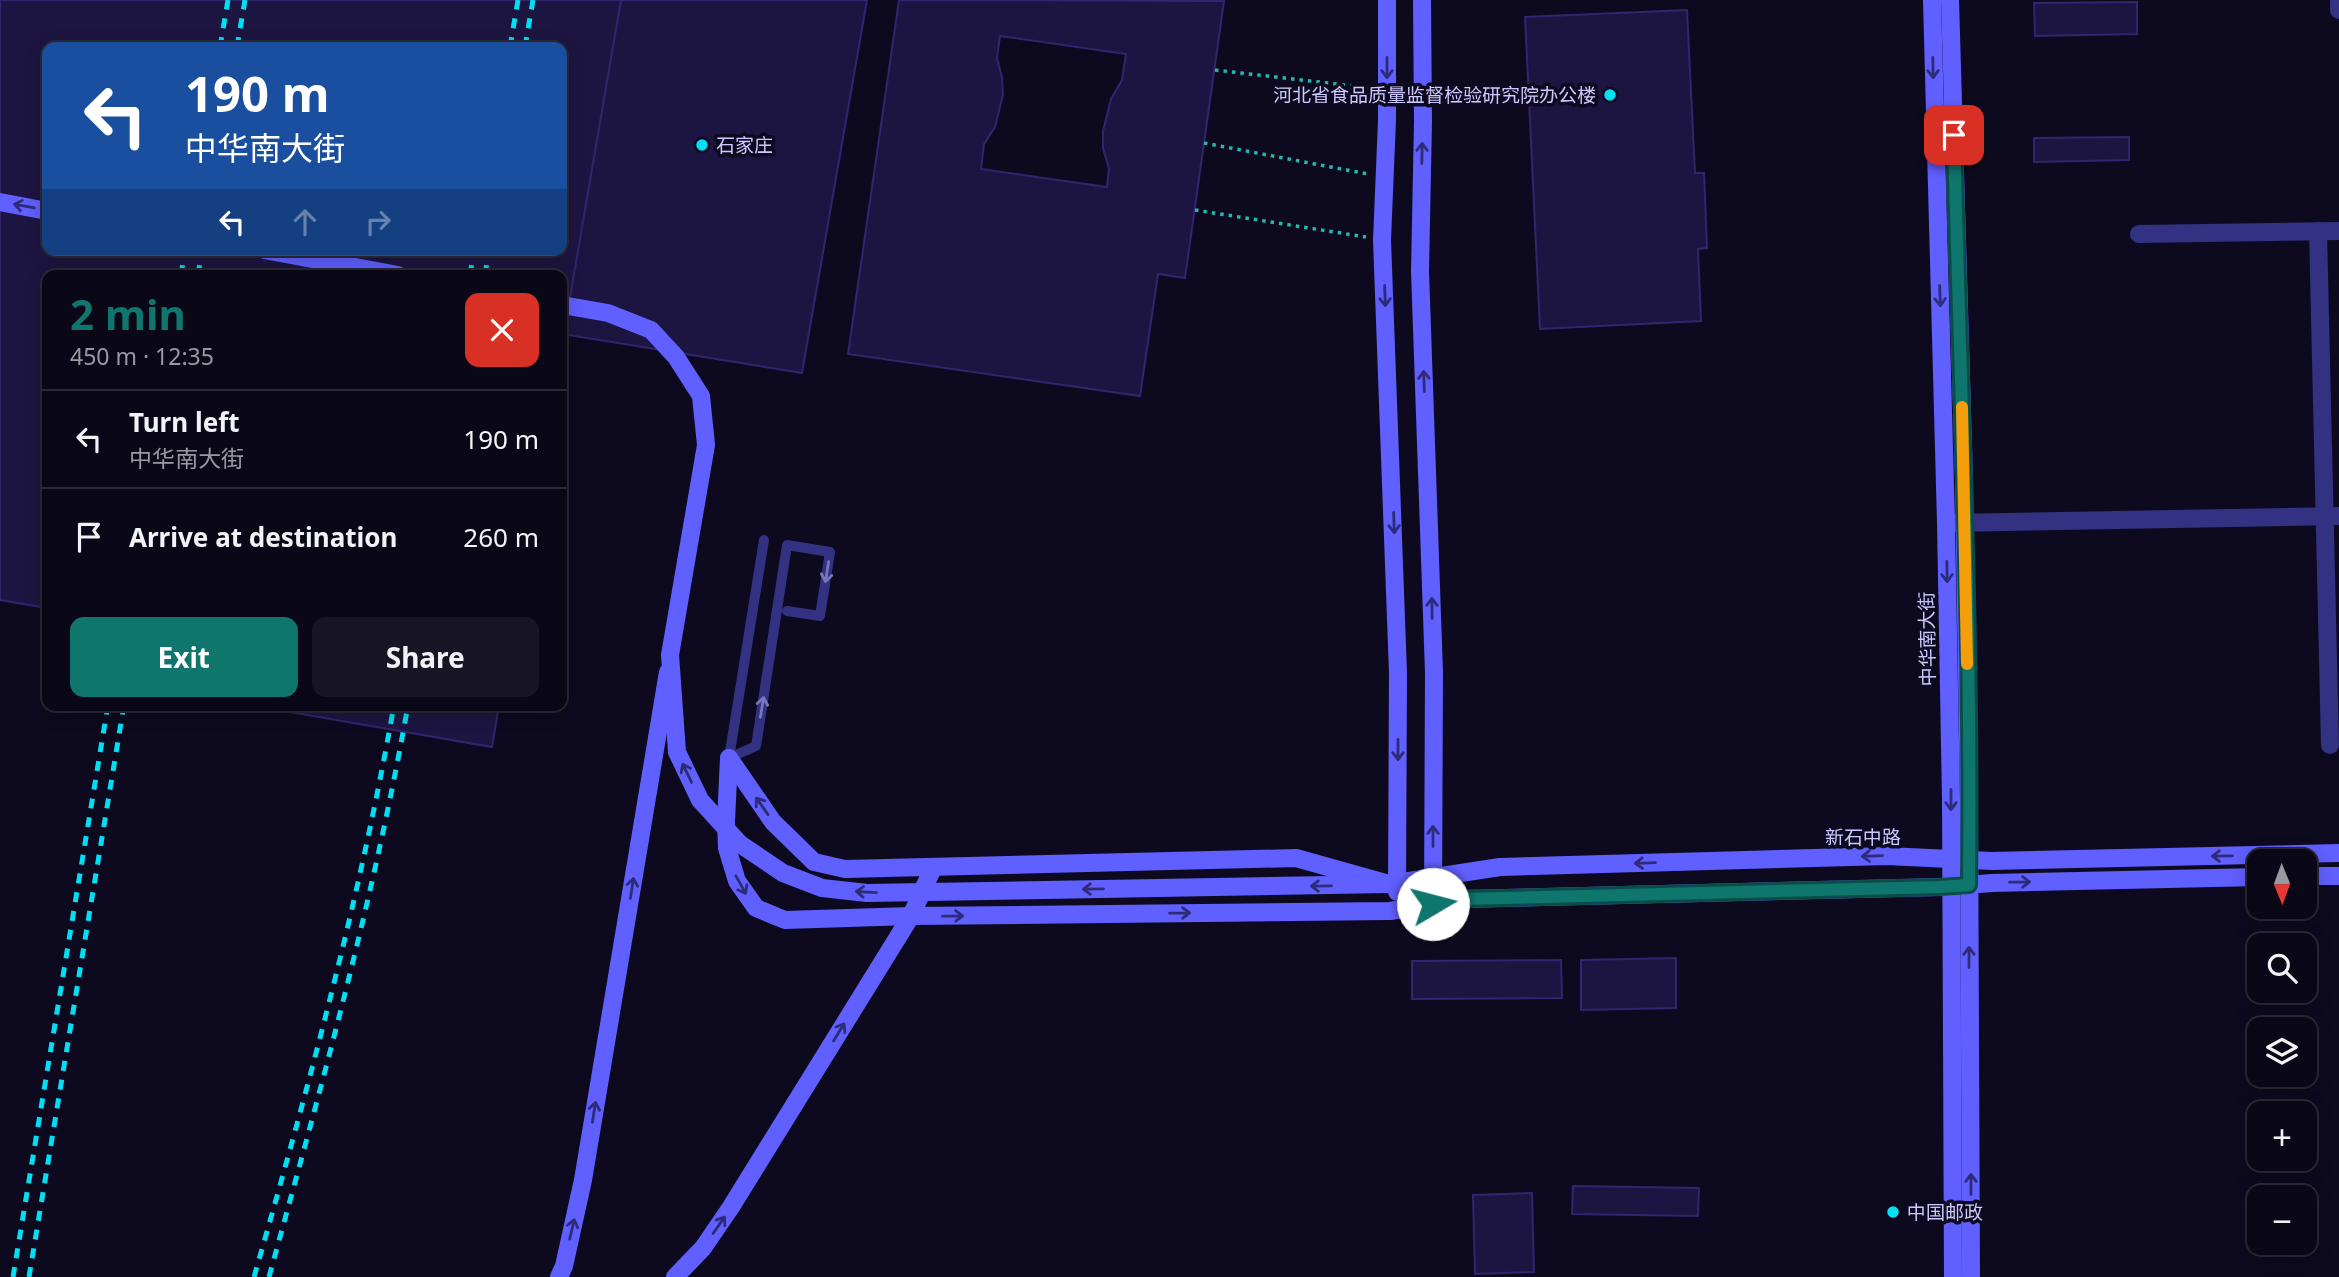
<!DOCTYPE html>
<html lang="en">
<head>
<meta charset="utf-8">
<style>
	body { margin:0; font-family:"Noto Sans","Noto Sans SC",sans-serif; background:#181624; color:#f1f3f6; height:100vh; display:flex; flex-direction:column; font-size:26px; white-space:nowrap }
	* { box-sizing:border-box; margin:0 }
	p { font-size:23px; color:#999aa1 }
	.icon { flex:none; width:38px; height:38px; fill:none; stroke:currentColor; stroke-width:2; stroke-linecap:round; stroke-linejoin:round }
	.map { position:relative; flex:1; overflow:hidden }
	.panel { position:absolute; left:42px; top:270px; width:525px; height:441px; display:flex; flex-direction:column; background:#0a0817; border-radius:14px; box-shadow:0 4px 18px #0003,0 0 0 2px #2a2936 }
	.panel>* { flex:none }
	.top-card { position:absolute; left:42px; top:42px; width:525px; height:214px; border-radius:14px; box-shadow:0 4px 18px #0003,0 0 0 2px #2a2936; background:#1a4fa0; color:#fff; overflow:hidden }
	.needle { width:46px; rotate:179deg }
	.tools { position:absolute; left:2247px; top:849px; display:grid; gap:14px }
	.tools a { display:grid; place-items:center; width:70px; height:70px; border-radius:14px; background:#0a0817; box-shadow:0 4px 18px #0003,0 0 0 2px #2a2936; font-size:35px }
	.pin { position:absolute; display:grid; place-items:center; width:60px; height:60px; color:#fff; margin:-30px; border-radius:14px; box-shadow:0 4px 10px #0006 }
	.me { position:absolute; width:77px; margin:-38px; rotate:82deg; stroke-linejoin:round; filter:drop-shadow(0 0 5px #0008) }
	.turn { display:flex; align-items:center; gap:24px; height:147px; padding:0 28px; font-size:32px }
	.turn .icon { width:91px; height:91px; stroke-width:2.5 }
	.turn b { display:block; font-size:49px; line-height:60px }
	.lanes { display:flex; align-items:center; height:66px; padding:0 28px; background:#0003; justify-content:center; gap:35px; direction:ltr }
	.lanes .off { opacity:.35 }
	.round { display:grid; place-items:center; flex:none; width:74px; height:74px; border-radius:14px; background:#181624 }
	.headline { display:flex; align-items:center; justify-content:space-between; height:119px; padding:0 28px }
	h1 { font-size:42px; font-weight:700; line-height:52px; color:#0f766e }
	.primary-button { display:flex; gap:14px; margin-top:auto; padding:14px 28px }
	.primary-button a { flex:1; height:80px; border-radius:14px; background:#0f766e; color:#fff; font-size:28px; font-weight:700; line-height:80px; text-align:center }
	.primary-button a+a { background:#181624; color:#f1f3f6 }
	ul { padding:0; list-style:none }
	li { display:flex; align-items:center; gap:21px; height:98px; padding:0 28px; border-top:2px solid #2a2936 }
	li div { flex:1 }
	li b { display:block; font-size:26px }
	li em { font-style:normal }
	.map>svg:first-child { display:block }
	.building { fill:#1d1541; stroke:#32256f; stroke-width:2; fill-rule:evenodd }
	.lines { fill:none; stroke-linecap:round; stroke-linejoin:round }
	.path { stroke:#23b8ac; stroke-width:3.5; stroke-dasharray:3.5 5; stroke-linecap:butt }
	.lane { stroke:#323182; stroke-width:10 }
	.street { stroke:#323182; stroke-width:18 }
	.secondary { stroke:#605fff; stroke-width:18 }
	.rail { stroke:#00dff3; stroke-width:5; stroke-dasharray:10 9; stroke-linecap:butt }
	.secondary-bridge { stroke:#605fff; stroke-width:18 }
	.oneway { stroke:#2e2c79 }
	.oneway2 { stroke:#7875ba }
	.route-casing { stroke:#0a4d48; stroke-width:18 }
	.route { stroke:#0f766e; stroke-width:12 }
	.slow { stroke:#f59e0b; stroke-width:12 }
	.poi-dot { fill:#00dff3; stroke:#0d0a1f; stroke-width:2.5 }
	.labels { text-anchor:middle; stroke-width:7; stroke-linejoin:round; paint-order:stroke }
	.poi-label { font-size:19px; fill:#cdc8ff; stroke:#0d0a1f; text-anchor:start }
	.street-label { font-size:19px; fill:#cdc8ff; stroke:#0d0a1f }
</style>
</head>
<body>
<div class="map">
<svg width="2339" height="1277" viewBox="0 0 2339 1277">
	<rect width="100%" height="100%" fill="#0d0a1f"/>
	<g class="building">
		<path d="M0,0H867L802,373L562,334V275H201L51,250H562V47H47V250L0,242Z"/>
		<path d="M0,0H621L562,344V275H47V608L0,600ZM47,47H562V250H47Z"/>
		<path d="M899,0L1224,1L1185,278L1158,274L1140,396L848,354ZM1000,36L1126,54L1122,80L1111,99L1103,131V148L1109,169L1107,187L981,169L984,144L995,127L1003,95L1002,78L997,58Z"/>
		<path d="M2137,2V34L2035,36L2034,3Z"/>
		<path d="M1687,10L1695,173H1704L1707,248L1698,249L1701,321L1540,329L1525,17Z"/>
		<path d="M2129,137V160L2034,162V138Z"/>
		<path d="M250,705H499L492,747Z"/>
		<path d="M1676,958V1008L1581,1010V960Z"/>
		<path d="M1561,960L1562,998L1412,999V961Z"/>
		<path d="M1573,1186L1699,1188L1698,1216L1572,1214Z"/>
		<path d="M1532,1193L1534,1272L1475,1274L1473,1195Z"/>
	</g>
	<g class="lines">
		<g class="path">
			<path d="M1215,70L1371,88"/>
			<path d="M1204,143L1368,174"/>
			<path d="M1195,210L1366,237"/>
		</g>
		<g class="lane">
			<path d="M729,758L756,746L787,545L830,552L820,616L787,611"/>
			<path d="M729,758L764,540"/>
		</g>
		<g class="street">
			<path d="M2339,0V10"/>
			<path d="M2318,231L2330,745"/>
			<path d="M2139,234L2339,231"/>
			<path d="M1951,523L2339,516"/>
		</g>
		<g class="secondary">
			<path d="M1387,0V120L1382,240L1398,673L1397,892"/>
			<path d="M1422,0L1423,121L1420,271L1434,673L1433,904"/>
			<path d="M1932,0L1946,523L1951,800L1953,1277"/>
			<path d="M1950,0L1964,479L1969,800L1971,1277"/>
			<path d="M0,202L47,211"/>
			<path d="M264,250L398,275"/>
			<path d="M729,758L773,822L814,862L845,869L1296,858L1389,884L1500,867L1887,856L1992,861L2339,853"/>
			<path d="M729,758L726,821L727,848L737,881L756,908L785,920L911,916L1390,911L1462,899L1940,887L1992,883L2259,877"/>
			<path d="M2305,876H2339"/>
			<path d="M559,1277L564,1266L583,1180L668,672"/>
			<path d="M675,1277L703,1248L731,1207L911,916L933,868"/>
		</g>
		<g class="rail">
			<path d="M220,47L228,0"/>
			<path d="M237,47L245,0"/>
			<path d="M510,47L518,0"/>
			<path d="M525,47L533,0"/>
			<path d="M181,275L185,250"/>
			<path d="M198,275L202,250"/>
			<path d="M470,275L474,250"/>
			<path d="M485,275L489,250"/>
			<path d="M13,1277L108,705"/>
			<path d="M29,1277L124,705"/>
			<path d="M254,1277C308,1089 360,898 394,705"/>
			<path d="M269,1277C321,1088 374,898 408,705"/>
		</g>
		<path class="secondary-bridge" d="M562,305L608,313L651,330L676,357L701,396L706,445L670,655L677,752L700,800L740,844L783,873L822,888L867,893L1389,884"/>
	</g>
	<defs><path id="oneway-shaft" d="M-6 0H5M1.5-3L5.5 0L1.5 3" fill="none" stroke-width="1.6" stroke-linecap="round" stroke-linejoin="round" transform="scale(1.75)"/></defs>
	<g class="oneway">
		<use href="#oneway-shaft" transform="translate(1387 68) rotate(90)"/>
		<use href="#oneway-shaft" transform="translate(1933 68) rotate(89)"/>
		<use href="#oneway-shaft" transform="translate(1422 153) rotate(-89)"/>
		<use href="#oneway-shaft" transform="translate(24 206) rotate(-170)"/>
		<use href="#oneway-shaft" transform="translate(1385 296) rotate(88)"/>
		<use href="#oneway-shaft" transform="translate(1940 296) rotate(88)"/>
		<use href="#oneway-shaft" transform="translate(1424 381) rotate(-92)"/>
		<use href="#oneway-shaft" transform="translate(1394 523) rotate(88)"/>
		<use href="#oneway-shaft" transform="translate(1947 572) rotate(89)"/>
		<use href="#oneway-shaft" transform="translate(1432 608) rotate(-91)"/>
		<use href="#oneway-shaft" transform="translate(1398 750) rotate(90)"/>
		<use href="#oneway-shaft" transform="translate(687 773) rotate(-116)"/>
		<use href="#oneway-shaft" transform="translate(1951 800) rotate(90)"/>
		<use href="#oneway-shaft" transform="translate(762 806) rotate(-125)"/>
		<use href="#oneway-shaft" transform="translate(1433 836) rotate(-90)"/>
		<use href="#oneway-shaft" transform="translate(1872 856) rotate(178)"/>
		<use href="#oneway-shaft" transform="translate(2222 856) rotate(179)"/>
		<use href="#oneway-shaft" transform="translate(1645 863) rotate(178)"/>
		<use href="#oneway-shaft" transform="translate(2020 882) rotate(-1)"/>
		<use href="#oneway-shaft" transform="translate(741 885) rotate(61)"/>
		<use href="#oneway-shaft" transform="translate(1321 886) rotate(179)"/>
		<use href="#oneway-shaft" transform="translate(632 888) rotate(-81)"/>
		<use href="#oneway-shaft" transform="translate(1093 889) rotate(179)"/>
		<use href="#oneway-shaft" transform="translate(866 892) rotate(-177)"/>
		<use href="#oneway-shaft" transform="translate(1180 913) rotate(-1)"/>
		<use href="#oneway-shaft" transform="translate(953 916) rotate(-1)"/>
		<use href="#oneway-shaft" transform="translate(1969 957) rotate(-90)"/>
		<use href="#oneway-shaft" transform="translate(839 1032) rotate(-58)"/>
		<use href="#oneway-shaft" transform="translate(594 1112) rotate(-81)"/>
		<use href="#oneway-shaft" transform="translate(1971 1184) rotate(-90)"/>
		<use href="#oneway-shaft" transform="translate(719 1225) rotate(-55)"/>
		<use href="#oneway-shaft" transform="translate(572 1229) rotate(-77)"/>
	</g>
	<g class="oneway2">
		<use href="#oneway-shaft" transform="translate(827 572) rotate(99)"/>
		<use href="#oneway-shaft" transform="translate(762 707) rotate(-81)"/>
	</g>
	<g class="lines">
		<defs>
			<path id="route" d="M1433,904L1462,899L1940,887L1969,885C1972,635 1960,385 1954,135"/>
		</defs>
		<use href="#route" class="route-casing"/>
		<use href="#route" class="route"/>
		<path class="slow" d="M1962,407L1967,664"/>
	</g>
	<g class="poi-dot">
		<circle cx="1610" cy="95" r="7"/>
		<circle cx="702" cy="145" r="7"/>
		<circle cx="1893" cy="1212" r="7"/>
	</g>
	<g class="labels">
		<g class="poi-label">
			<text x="1596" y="102" text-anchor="end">河北省食品质量监督检验研究院办公楼</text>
			<text x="716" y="152">石家庄</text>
			<text x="1907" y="1219">中国邮政</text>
		</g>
		<g class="street-label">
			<text transform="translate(1927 639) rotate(-91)" y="7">中华南大街</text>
			<text x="1863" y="844">新石中路</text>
		</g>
	</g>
</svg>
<div class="tools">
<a><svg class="needle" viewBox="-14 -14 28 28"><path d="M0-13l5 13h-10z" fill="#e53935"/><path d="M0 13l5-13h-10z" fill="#999aa1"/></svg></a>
<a><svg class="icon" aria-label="search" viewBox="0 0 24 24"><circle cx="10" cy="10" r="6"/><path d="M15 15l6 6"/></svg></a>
<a><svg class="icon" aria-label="layers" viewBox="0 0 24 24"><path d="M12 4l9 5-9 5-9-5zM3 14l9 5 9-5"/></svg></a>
<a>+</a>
<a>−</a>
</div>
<div class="pin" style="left:1954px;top:135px;background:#d93025"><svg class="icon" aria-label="arrive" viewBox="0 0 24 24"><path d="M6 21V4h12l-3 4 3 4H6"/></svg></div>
<svg class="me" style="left:1433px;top:904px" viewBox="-20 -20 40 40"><circle r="19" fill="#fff"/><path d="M0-13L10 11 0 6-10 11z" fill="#0f766e"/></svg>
<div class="top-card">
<div class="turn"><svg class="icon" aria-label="left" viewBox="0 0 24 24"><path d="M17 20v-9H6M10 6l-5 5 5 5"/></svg><div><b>190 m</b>中华南大街</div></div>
<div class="lanes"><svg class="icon" aria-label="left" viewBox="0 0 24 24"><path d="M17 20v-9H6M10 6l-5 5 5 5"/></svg><svg class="icon off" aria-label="ahead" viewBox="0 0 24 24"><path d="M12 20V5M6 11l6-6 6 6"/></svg><svg class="icon off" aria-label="right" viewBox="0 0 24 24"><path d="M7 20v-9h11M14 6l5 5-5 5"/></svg></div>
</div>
<section class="panel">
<div class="headline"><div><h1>2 min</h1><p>450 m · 12:35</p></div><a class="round" style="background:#d93025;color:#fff"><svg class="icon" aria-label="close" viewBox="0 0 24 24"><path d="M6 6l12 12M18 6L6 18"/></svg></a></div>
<ul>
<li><svg class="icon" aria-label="left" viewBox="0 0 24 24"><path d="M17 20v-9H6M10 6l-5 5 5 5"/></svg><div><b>Turn left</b><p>中华南大街</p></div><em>190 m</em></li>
<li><svg class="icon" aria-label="arrive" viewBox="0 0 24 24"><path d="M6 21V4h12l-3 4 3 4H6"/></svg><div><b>Arrive at destination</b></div><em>260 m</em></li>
</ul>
<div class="primary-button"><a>Exit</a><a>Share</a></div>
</section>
</div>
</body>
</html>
